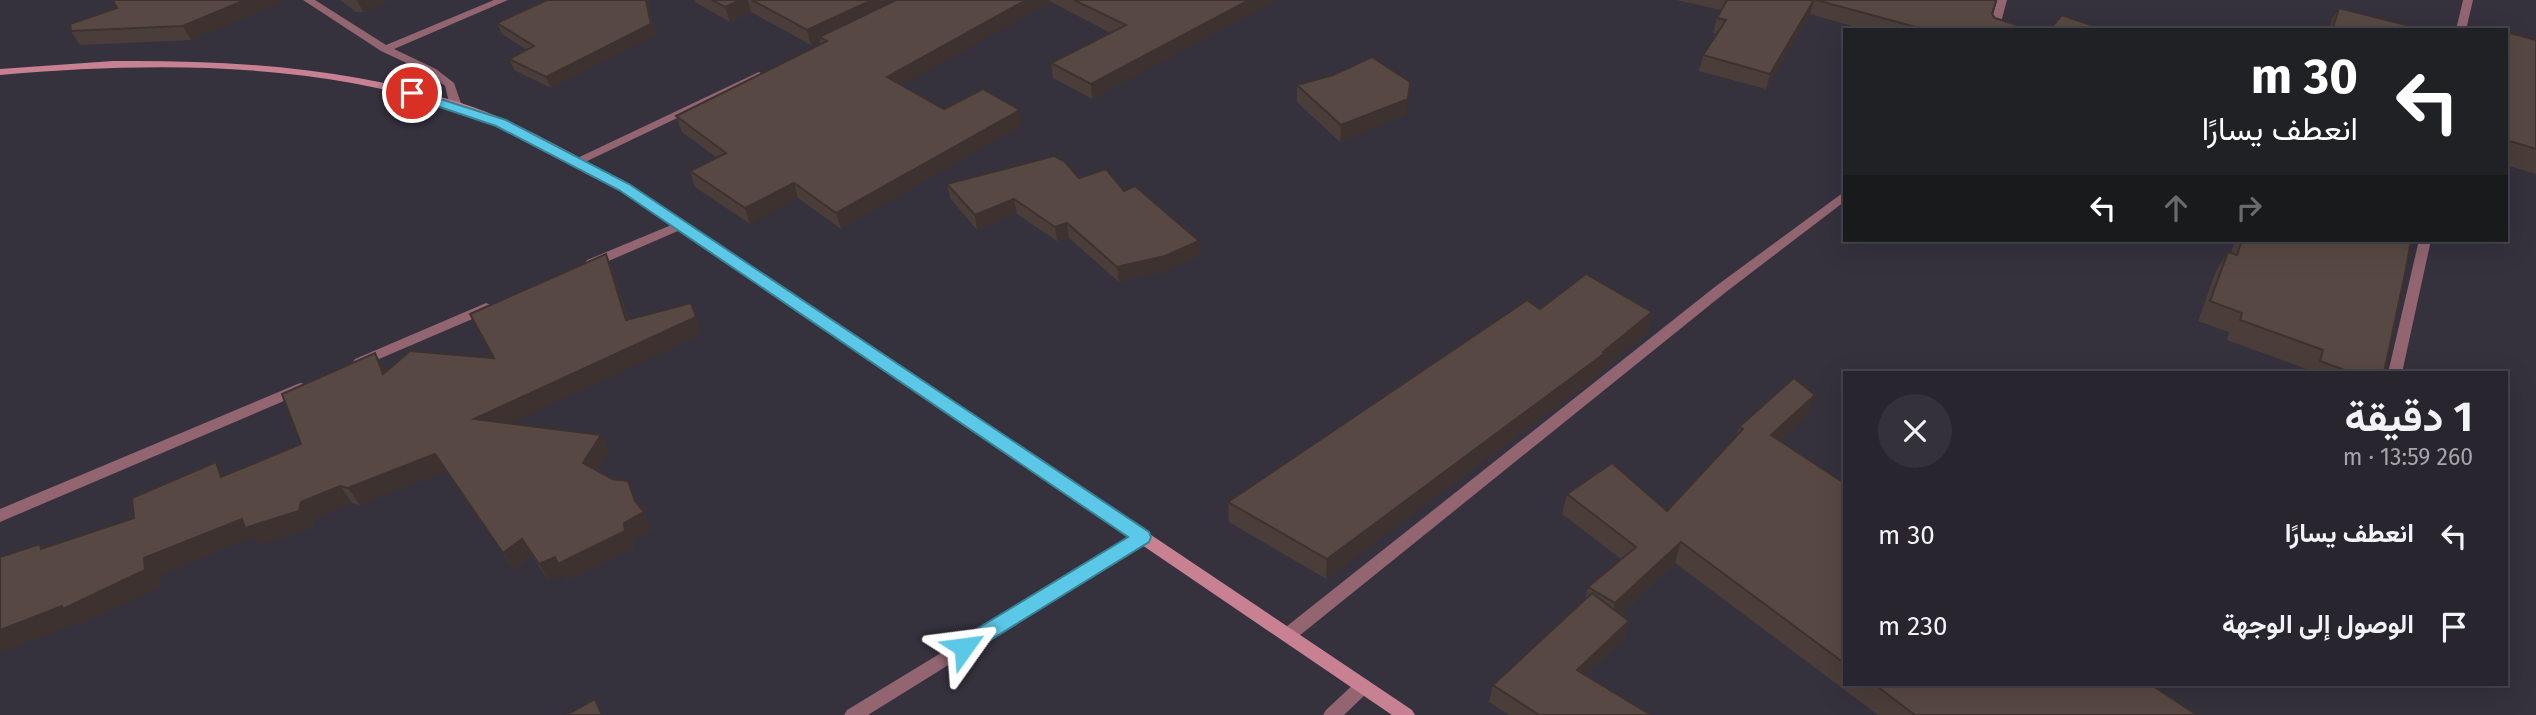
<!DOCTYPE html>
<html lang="ar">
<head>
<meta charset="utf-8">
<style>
	body { margin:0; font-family:"Fira Sans",Vazirmatn,sans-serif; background:#34313a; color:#f1f3f6; direction:rtl; height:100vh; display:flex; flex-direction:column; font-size:26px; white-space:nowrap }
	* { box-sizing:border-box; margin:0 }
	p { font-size:23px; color:#a5a5aa }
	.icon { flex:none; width:38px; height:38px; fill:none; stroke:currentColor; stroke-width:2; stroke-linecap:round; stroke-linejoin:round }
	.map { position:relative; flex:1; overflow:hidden; direction:ltr }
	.side { position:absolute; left:1843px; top:371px; width:665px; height:315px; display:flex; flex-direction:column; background:#28252e; border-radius:0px; box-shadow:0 7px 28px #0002,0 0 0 2px #44424a; direction:rtl }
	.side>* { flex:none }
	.hud { position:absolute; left:1843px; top:28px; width:665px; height:214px; border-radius:0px; box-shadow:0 7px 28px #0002,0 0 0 2px #44424a; direction:rtl; background:#202124; color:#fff; overflow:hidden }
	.pin { position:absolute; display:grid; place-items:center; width:60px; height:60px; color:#fff; margin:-30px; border:4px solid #fff; border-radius:50%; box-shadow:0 2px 7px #0007 }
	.me { position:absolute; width:77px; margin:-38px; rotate:59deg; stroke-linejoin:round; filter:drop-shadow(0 0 5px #0008) }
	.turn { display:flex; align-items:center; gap:24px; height:147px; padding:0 35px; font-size:32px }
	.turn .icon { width:91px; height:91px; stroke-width:2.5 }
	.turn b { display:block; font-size:49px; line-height:60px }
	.lanes { display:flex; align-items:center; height:66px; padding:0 35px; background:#0003; justify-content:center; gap:35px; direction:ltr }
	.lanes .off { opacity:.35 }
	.round { display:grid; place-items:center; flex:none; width:74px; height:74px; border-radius:37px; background:#34313a }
	.headline { display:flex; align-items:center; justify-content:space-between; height:119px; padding:0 35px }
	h1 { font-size:42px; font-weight:700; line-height:52px }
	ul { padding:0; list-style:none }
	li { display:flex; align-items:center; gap:21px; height:91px; padding:0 35px }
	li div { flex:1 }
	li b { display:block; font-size:26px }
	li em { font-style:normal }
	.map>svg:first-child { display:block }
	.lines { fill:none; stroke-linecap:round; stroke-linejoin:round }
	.street { fill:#926571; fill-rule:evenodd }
	.secondary { fill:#c78193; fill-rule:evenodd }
	.wall { fill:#4b3e3a }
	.shaded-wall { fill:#3d322f }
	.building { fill:#574843; stroke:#3d322f; stroke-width:2 }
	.route { fill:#5ac8e6; stroke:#3a8296; stroke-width:2 }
</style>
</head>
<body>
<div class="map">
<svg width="2536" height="715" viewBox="0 0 2536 715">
	<rect width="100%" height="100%" fill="#35313d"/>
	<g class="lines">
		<g class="street">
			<path d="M303,0H315L386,45L494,0H508L394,49L436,69L454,83L462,106L456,109L450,106L445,86L428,73L381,51Z"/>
			<path d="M1997,0H2007L1999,30H1989Z"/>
			<path d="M2463,0H2473L2466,30H2456Z"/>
			<path d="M759,72L765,75L763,77L581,164L577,165L571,161Z"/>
			<path d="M1844,192V202L1726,292L1294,640L1288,642L1282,640L1280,635L1282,630L1716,286Z"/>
			<path d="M681,221L685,222L687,225L685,228L597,266L592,267L585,263L587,260Z"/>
			<path d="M2419,240H2431L2402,373H2388Z"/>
			<path d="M486,303L491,305L493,308L491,311L365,365L360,367L353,362L355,359Z"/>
			<path d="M300,383L305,384L307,388L305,392L0,522V509Z"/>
			<path d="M1142,531L1148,533L1150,537L1148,541L868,715H844L847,710Z"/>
			<path d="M1363,678L1369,681L1372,686L1369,691L1344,715H1323L1326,710L1357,681Z"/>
		</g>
		<path class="secondary" d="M113,61C230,60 348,67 461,103C520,122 574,155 628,184L1412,710L1415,715H1392L620,190C566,160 511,127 453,108C307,61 151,62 0,75V69Z"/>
	</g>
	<g class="wall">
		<path d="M286,0L191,40L80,45L71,31Z"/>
		<path d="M340,0H391L363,12H356Z"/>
		<path d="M547,0H648L655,35L551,88L514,70L509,59L527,50L502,34L497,23Z"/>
		<path d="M694,0H1277L1092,99L1053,78L1051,63L1111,33L1051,2L902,85L944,109L1022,125L841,229L798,198L750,224L695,187L690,171L717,158L682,132L676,116L821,44L820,41L811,45L751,12L730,22L695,2Z"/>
		<path d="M1676,0H1993L1992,14L1995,18L2031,30H1866L1810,14L1766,89L1699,71L1703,55L1717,34L1713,33L1717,18L1721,10Z"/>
		<path d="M2339,8L2422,29L2329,30L2332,19Z"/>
		<path d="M2506,32L2536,40V174L2506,165Z"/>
		<path d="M1297,85L1407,115L1340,142L1297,102Z"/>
		<path d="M1079,178L1124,191L1200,256L1166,271L1119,282L1069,238L1057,241L1017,214L977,230L950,198L947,184Z"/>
		<path d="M2235,240H2411L2384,373H2308L2309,370L2227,340L2229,332L2198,321L2216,271L2228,252L2231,253Z"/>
		<path d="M606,254L613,271L628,319L702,334L511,423L601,435L609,452L597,471L636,498L639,505L652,529L633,540L634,548L567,581L564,574L549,581L532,556L514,570L446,471L360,505L352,503L313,519L312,528L259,545L253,537L159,575L160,587L79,625L77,623L0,653V557L40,544L44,548L134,518L226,475L301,444L386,371L494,358Z"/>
		<path d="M1652,312L1647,333L1601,370L1600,374L1326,579L1229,522L1228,502Z"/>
		<path d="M1807,416L1780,441L1844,483V684H2150L2197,715H1878L1675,563L1620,614L1629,621L1624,639L1585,675L1651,715H1509L1489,702L1493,685L1585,600L1588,587L1621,559L1562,514L1567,494L1667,511L1736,437L1739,427Z"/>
	</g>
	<g class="shaded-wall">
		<path d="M245,0H286L191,40L183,26Z"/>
		<path d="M357,0H391L363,12Z"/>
		<path d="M646,0H648L655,35L551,88L546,77Z"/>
		<path d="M741,0H748L751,12L730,22L725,7Z"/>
		<path d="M872,0H907L819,37L820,41L811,45L807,30Z"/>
		<path d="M1026,0H1050L1051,2L890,92L887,77Z"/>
		<path d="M1249,0H1277L1092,99L1091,84Z"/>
		<path d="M1814,0L1810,14L1766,89L1770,74Z"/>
		<path d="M1408,99L1407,115L1340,142L1341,125Z"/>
		<path d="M1020,110L1022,125L841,229L836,213Z"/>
		<path d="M794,183L798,198L750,224L745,208Z"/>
		<path d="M1014,199L1017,214L977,230L975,215Z"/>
		<path d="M1067,223L1069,238L1057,241L1055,227Z"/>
		<path d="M1199,241L1200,256L1166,271L1119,282L1117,267Z"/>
		<path d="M606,254L613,271L633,337L626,320Z"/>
		<path d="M691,303L702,334L484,436L474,419Z"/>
		<path d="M1652,312L1647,333L1601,370L1600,374L1326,579L1327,559L1603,352Z"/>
		<path d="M375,353L386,370L394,391L383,374Z"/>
		<path d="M1815,395L1807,416L1764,456L1771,435Z"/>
		<path d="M601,435L609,452L592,480L583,463Z"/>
		<path d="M435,454L446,471L360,505L348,488Z"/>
		<path d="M216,462L229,479L221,477Z"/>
		<path d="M628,481L642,513L644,512L652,529L633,540L634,548L567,581L564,574L549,581L539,564L624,523L635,501Z"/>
		<path d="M340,486L352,503L313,519L312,528L259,545L253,537L159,575L160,587L79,625L77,623L0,653V630L144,558L242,519L301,502Z"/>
		<path d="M522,539L532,556L514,570L503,553Z"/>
		<path d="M1681,542L1675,563L1610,623L1615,603Z"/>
		<path d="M1629,621L1624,639L1572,687L1577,670Z"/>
	</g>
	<g class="building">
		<path d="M113,0H245L183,26L71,31L70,24L117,8Z"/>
		<path d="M547,0H646L651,24L546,77L509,59L534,46L497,23Z"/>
		<path d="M712,0H741L725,7Z"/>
		<path d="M752,0H872L807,30Z"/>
		<path d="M896,0H1026L887,77L944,109L983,89L1020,110L836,213L794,183L745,208L690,171L726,153L676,116L827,41L819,37Z"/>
		<path d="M1074,0H1249L1091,84L1051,63L1126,25Z"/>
		<path d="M1727,0H1814L1770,74L1703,55L1726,20L1717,18Z"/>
		<path d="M1816,0H1993L1996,1L1992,14L1995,18L2031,30H1927Z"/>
		<path d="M2339,8L2422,29V30H2332Z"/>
		<path d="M2062,15L2105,30H2049Z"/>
		<path d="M2506,32L2536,40V149L2506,140Z"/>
		<path d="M1372,57L1410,82L1408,99L1341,125L1297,85L1333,75Z"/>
		<path d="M1054,156L1064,161L1079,178L1106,169L1124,191L1135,186L1199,241L1165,256L1117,267L1067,223L1055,227L1014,199L975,215L947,184Z"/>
		<path d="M2242,240H2411L2407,264L2384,373H2353L2320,361L2323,350L2240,320L2242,313L2210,301L2228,252L2237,255Z"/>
		<path d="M606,254L626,320L691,303L696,317L474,419L601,435L583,463L612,479L628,481L635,501L644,512L624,523L625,531L558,564L555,557L539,564L522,539L503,553L435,454L348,488L340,486L301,502L299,511L245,528L242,519L144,558L145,570L63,609L62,606L0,630V557L40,544L41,549L134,518L132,498L216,462L221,477L301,444L282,394L375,353L383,374L410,351L494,358L470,314Z"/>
		<path d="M1586,274L1652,312L1603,352L1605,353L1327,559L1228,502L1527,300L1540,309Z"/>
		<path d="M1794,378L1815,395L1771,435L1844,483V663L1681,542L1615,603L1588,587L1636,547L1567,494L1612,463L1667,511L1743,429L1739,427Z"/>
		<path d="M1592,593L1629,621L1577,670L1651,715H1539L1493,685Z"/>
		<path d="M1874,684H2150L2197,715H1915Z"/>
		<path d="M595,699L602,715H566Z"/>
	</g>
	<path class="route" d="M412,90L506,120L629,184L1149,532L1151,537L1149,542L971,652H957L954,647L957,641L1128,537L619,190L496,126L407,96V91Z"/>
</svg>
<div class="pin" style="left:412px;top:93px;background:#d93025"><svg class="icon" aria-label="arrive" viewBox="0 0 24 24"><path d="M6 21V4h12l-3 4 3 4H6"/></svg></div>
<svg class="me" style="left:964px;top:647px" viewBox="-20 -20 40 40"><path d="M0-17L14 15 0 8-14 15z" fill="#5ac8e6" stroke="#fff" stroke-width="4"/></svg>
<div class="hud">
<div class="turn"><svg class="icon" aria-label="left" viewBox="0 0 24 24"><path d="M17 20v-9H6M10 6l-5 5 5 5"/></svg><div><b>30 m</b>انعطف يسارًا</div></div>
<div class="lanes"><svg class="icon" aria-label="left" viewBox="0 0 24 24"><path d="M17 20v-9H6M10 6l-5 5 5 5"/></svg><svg class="icon off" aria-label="ahead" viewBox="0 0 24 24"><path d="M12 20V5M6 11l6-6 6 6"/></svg><svg class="icon off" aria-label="right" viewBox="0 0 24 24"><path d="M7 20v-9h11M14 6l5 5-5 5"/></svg></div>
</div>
<section class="side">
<div class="headline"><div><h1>1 دقيقة</h1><p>260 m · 13:59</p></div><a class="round"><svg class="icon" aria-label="close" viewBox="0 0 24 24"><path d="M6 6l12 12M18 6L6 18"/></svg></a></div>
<ul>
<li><svg class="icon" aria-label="left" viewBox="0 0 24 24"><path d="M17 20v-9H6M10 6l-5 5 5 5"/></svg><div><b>انعطف يسارًا</b></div><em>30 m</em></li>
<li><svg class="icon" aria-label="arrive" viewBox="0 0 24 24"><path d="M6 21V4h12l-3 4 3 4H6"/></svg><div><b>الوصول إلى الوجهة</b></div><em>230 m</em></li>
</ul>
</section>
</div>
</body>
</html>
